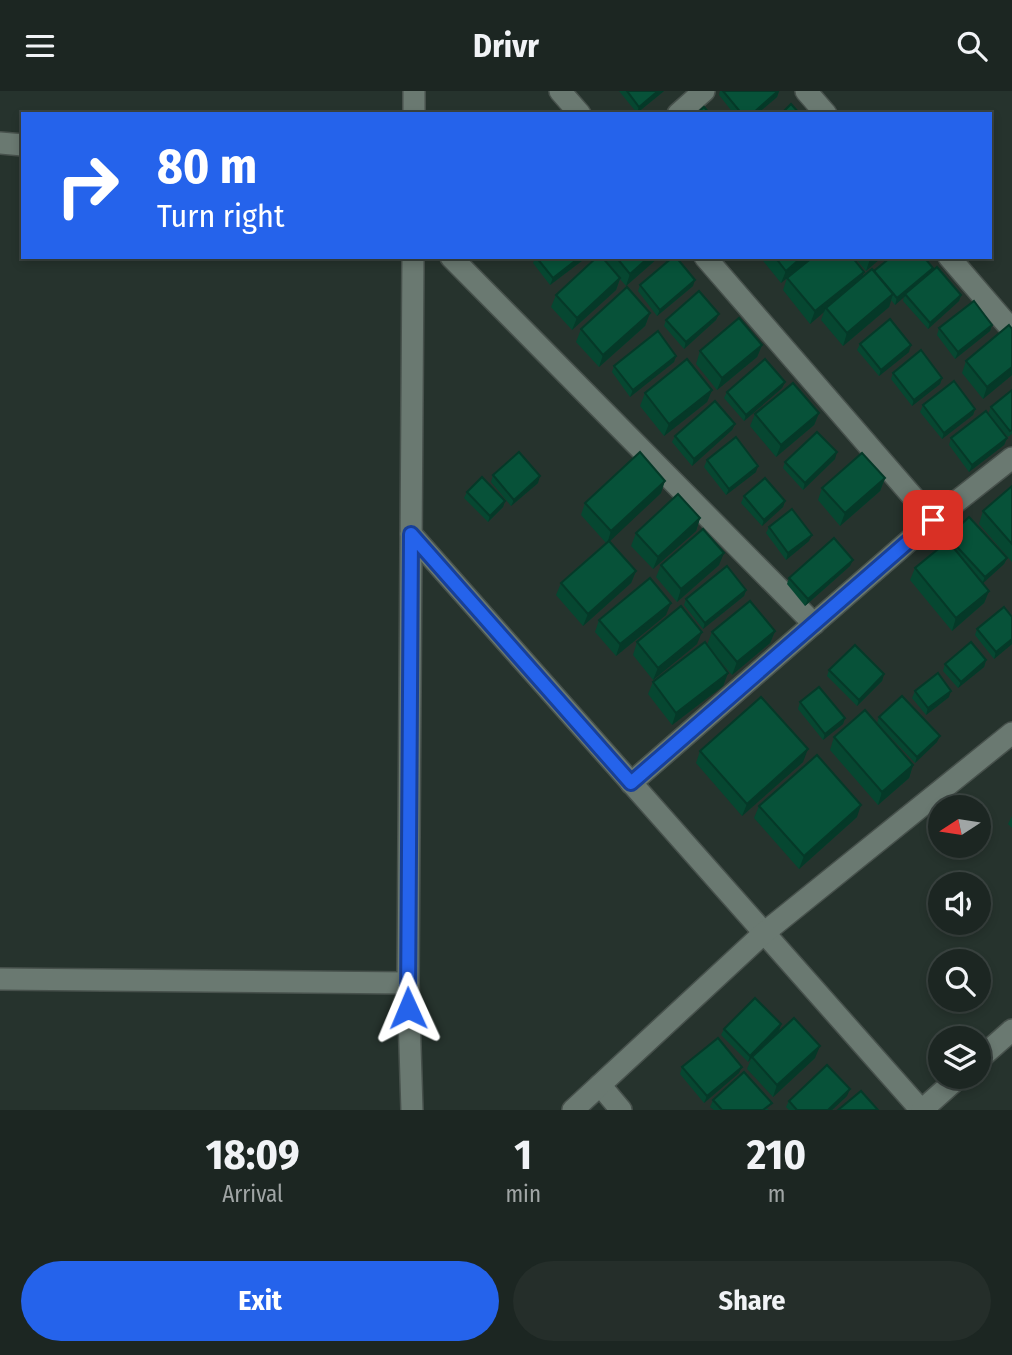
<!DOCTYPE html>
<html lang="en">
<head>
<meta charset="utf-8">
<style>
	body { margin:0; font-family:"Fira Sans Condensed",sans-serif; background:#252e2a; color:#f1f3f6; height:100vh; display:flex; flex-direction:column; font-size:26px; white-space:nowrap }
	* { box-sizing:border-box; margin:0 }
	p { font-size:23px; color:#a0a5a5 }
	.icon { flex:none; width:38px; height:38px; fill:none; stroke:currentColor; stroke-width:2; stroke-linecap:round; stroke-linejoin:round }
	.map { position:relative; height:1019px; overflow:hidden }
	.sheet { display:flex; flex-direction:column; background:#1c2622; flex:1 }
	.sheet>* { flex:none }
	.banner { position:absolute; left:21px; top:21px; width:971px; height:147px; border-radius:0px; box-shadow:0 4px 10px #0003,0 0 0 2px #3a4340; background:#2563eb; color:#fff; overflow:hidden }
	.needle { width:46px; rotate:258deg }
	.fabs { position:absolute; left:928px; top:704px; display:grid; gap:14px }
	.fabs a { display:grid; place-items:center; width:63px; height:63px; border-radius:50%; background:#1c2622; box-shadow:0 4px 10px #0003,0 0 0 2px #3a4340; font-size:35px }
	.pin { position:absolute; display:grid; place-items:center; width:60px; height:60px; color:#fff; margin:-30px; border-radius:14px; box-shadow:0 4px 10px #0006 }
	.me { position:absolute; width:77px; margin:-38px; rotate:359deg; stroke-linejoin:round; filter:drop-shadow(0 0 5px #0008) }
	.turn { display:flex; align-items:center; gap:24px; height:147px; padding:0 21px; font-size:32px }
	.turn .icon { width:91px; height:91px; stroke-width:2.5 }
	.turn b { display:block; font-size:49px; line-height:60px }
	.eta { display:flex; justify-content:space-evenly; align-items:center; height:119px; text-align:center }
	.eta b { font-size:42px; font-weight:700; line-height:49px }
	.primary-button { display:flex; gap:14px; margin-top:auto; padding:14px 21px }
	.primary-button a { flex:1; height:80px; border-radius:42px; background:#2563eb; color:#fff; font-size:28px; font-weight:700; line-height:80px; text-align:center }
	.primary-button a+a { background:#252e2a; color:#f1f3f6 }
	header { display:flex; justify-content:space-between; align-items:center; height:91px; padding:0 21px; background:#1c2622; font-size:32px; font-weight:700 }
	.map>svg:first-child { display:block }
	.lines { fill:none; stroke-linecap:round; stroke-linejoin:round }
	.minor-casing { stroke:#47514c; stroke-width:24 }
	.minor { stroke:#6a7971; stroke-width:21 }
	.wall { fill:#064731 }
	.shaded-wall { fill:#053928 }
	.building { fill:#075239; stroke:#053928; stroke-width:2 }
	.route-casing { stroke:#184099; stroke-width:18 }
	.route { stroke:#2563eb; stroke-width:12 }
</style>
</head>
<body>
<header><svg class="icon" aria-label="menu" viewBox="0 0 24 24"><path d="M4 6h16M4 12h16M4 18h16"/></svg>Drivr<svg class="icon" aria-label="search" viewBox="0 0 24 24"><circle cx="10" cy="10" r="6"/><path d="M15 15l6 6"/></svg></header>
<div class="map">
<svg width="1012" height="1019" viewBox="0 0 1012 1019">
	<rect width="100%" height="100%" fill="#26332d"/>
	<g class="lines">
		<defs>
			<g id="minor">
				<path d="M560,0L580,23"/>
				<path d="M806,0L826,23"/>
				<path d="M414,23V0"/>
				<path d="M678,23L704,0"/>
				<path d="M0,52L23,54"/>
				<path d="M451,166L814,533"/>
				<path d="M705,166L933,429"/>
				<path d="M949,166L1012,239"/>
				<path d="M411,443L921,1019"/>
				<path d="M631,692L933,429L1012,367"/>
				<path d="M0,888L408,892"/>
				<path d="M978,969L1012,939"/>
				<path d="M600,994L621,1019"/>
				<path d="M412,1019L408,892L413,166"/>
				<path d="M573,1019L764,842L1012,642"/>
				<path d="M922,1019L960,985"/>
			</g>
		</defs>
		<use href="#minor" class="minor-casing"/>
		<use href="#minor" class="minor"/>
	</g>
	<g class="wall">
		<path d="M619,0H664L637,22Z"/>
		<path d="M720,0H779L777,6L757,23H734L719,4Z"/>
		<path d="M536,166H583V169L550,194L533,172Z"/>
		<path d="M597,166H659L626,195L620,188L616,199L572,239L551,216L556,204Z"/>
		<path d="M760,166H852L864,181L862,186L874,180L933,177L931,181L961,204L959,210L928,238L903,210L904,205L895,214L891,209L889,216L843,255L821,229L824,221L810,233L783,199L787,187L781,192Z"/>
		<path d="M854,166H882L866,180Z"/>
		<path d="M640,194L693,195L657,225L638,200Z"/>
		<path d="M650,222L645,235L599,276L576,251L581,238Z"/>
		<path d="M666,229H716L684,258L664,235Z"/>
		<path d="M992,234L990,240L955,268L937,244L939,237Z"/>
		<path d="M1012,238V284L983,308L962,282L966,270Z"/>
		<path d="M860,253L909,261L879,285L857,259Z"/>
		<path d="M762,254L757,266L717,299L696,273L700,260Z"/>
		<path d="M676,265L674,271L630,306L612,281L614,275Z"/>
		<path d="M893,282L942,287L940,293L912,315L891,288Z"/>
		<path d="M785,291L782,297L744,330L724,307L727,301Z"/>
		<path d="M712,299L707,311L664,345L640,315L645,302Z"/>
		<path d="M1012,299V343L1008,346L988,323L991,316Z"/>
		<path d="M923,314L975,318L973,324L942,348L920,321Z"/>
		<path d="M819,322L814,334L776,366L750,335L755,323Z"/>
		<path d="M735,333L732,339L692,375L672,351L675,345Z"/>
		<path d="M951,347H1007L1004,354L969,381L949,354Z"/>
		<path d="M835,368L803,399L783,377L785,371Z"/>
		<path d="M707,369L756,381L726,404L704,376Z"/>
		<path d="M493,384L538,392L511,415L491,391Z"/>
		<path d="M885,387L880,400L840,435L818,409L822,397Z"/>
		<path d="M1012,395V471L979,433L983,420Z"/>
		<path d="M467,401L505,410L503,416L488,431L464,407Z"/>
		<path d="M661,402L609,450L636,480L631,492L583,535L556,504L561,492L606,452L581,424L585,412Z"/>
		<path d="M744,405L785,410L783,416L762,435L741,412Z"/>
		<path d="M700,427L696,440L653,478L631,455L636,442Z"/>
		<path d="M769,436L809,450L786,469L766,442Z"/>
		<path d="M948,446L1007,467L1004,473L983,492L989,500L984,512L952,540L910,489L915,477L947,450Z"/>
		<path d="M661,474H719L677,511L656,486Z"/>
		<path d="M850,475L805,515L787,493L789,487Z"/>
		<path d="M746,499L744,505L703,538L684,514L686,508Z"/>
		<path d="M666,524L616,565L595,541L599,529Z"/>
		<path d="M1012,526V553L994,568L975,544L977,538Z"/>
		<path d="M775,540L770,552L732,584L707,554L712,541Z"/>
		<path d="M637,551L697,553L653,589L633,564Z"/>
		<path d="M986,569L984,576L958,597L943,580L945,573Z"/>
		<path d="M829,579L884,583L882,590L857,615L827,585Z"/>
		<path d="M728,582L723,595L672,634L648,603L653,591Z"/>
		<path d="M915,600L949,606L926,624L912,607Z"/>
		<path d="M800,611L845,627L843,633L823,649L798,618Z"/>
		<path d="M879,626L937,651L915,672L877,632Z"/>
		<path d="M834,646L913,674L909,687L878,714L830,659Z"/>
		<path d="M700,660L803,671L742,725L696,672Z"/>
		<path d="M759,715L857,726L799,778L754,727Z"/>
		<path d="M1012,725V737L1008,733Z"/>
		<path d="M781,933L779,940L762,957L815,967L773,1006L747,978L751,968L748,971L721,944L724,938Z"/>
		<path d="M682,976L739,982L704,1012L680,983Z"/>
		<path d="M847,1005L832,1019H789L786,1016L789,1010Z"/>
		<path d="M713,1009L769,1018L768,1019H714L710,1016Z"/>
	</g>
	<g class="shaded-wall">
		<path d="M658,0H664L637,22L639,16Z"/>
		<path d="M779,0L777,6L757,23H752Z"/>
		<path d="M580,166H583V169L550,194L553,187Z"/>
		<path d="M649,166H659L626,195L630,183Z"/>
		<path d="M802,166H813L781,192L786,180Z"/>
		<path d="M872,166H882L866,180L870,168Z"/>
		<path d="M933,177L931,183L895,214L897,207Z"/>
		<path d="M864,181L859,193L826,217L824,221L810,233L815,220Z"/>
		<path d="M620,187L616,199L572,239L577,227Z"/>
		<path d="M695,189L693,195L657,225L660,219Z"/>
		<path d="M893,203L889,216L843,255L847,242Z"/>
		<path d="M961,204L959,210L928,238L930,232Z"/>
		<path d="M650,222L645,235L599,276L603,264Z"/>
		<path d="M719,223L716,229L684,258L686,251Z"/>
		<path d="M992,234L990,240L955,268L958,261Z"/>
		<path d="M762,254L757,266L717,299L722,287Z"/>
		<path d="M911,254L909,261L879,285L881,279Z"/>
		<path d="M676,265L674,271L630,306L633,299Z"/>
		<path d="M1012,276V284L983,308L987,296Z"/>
		<path d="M942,287L940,293L912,315L914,309Z"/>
		<path d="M785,291L782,297L744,330L746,324Z"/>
		<path d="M712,299L707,311L664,345L669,333Z"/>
		<path d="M975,318L973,324L942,348L944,342Z"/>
		<path d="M819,322L814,334L776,366L781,354Z"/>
		<path d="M735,333L732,339L692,375L694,368Z"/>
		<path d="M1007,347L1004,354L969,381L972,374Z"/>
		<path d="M837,361L835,368L803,399L805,392Z"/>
		<path d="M758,375L756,381L726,404L729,398Z"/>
		<path d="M540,385L538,392L511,415L514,409Z"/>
		<path d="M885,387L880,400L840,435L845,422Z"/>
		<path d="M665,390L661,402L607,453L611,440Z"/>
		<path d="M505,410L503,416L488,431L490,425Z"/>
		<path d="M785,410L783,416L762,435L764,429Z"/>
		<path d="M700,427L696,440L653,478L658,466Z"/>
		<path d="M812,444L809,450L786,469L788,462Z"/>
		<path d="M724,462L719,474L677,511L681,498Z"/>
		<path d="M1007,467L1004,473L982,493L985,486Z"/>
		<path d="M853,469L850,475L805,515L808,508Z"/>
		<path d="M636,480L631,492L583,535L588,523Z"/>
		<path d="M746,499L744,505L703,538L705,532Z"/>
		<path d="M989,500L984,512L952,540L956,527Z"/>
		<path d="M671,512L666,524L616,565L620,553Z"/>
		<path d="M775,540L770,552L732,584L737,571Z"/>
		<path d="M702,541L697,553L653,589L658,577Z"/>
		<path d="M1012,548V553L994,568L996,561Z"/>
		<path d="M986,569L984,576L958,597L961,591Z"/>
		<path d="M728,582L723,595L672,634L676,622Z"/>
		<path d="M884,583L882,590L857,615L859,609Z"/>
		<path d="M951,600L949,606L926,624L928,617Z"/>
		<path d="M845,627L843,633L823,649L825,643Z"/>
		<path d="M940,645L937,651L915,672L917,666Z"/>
		<path d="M808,658L803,671L742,725L747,713Z"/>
		<path d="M913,674L909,687L878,714L882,701Z"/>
		<path d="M861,714L857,726L799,778L804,765Z"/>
		<path d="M781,933L779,940L748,971L750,965Z"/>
		<path d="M820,955L815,967L773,1006L777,994Z"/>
		<path d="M742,976L739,982L704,1012L707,1005Z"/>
		<path d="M850,998L847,1005L832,1019H828Z"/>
	</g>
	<g class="building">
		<path d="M627,0H658L639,16Z"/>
		<path d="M723,0H778L752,23H742Z"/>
		<path d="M791,13L800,23H781Z"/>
		<path d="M704,16L710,23H696Z"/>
		<path d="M536,166H580L553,187Z"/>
		<path d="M597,166H602L620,187L577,227L556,204Z"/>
		<path d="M616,166H649L630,183Z"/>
		<path d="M673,166H676L695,189L660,219L640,194Z"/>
		<path d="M775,166H802L786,180Z"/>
		<path d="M813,166H852L864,181L815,220L787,187Z"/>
		<path d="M891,166H924L933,177L897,207L874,180Z"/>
		<path d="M937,176L961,204L930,232L905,203Z"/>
		<path d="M872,178L893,203L847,242L826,217Z"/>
		<path d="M627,196L650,222L603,264L581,238Z"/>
		<path d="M699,200L719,223L686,251L666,229Z"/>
		<path d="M974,210L992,234L958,261L939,237Z"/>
		<path d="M739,227L762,254L722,287L700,260Z"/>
		<path d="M890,228L911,254L881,279L860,253Z"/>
		<path d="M1009,234L1012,238V276L987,296L966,270Z"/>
		<path d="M658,240L676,265L633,299L614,275Z"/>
		<path d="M921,259L942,287L914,309L893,282Z"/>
		<path d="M687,268L712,299L669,333L645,302Z"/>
		<path d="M765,268L785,291L746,324L727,301Z"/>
		<path d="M954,290L975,318L944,342L923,314Z"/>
		<path d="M793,292L819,322L781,354L755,323Z"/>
		<path d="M1012,299V339L1010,340L991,316Z"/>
		<path d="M715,310L735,333L694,368L675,345Z"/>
		<path d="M986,320L1007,347L972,374L951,347Z"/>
		<path d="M817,341L837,361L805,392L785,371Z"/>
		<path d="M736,346L758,375L729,398L707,369Z"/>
		<path d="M519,361L540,385L514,409L493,384Z"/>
		<path d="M640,361L665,390L611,440L585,412Z"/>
		<path d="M862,362L885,387L845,422L822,397Z"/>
		<path d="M482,386L505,410L490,425L467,401Z"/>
		<path d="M765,387L785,410L764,429L744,405Z"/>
		<path d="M1012,395V453L983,420Z"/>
		<path d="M678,403L700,427L658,466L636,442Z"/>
		<path d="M792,418L812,444L788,462L769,436Z"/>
		<path d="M969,426L1007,467L985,486L948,446Z"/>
		<path d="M703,438L724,462L681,498L661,474Z"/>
		<path d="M834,447L853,469L808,508L789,487Z"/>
		<path d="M609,450L636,480L588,523L561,492Z"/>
		<path d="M948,450L989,500L956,527L915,477Z"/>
		<path d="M727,475L746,499L705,532L686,508Z"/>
		<path d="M650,487L671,512L620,553L599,529Z"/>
		<path d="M750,510L775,540L737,571L712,541Z"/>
		<path d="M681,515L702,541L658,577L637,551Z"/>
		<path d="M1004,516L1012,526V548L996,561L977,538Z"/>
		<path d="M705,551L728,582L676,622L653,591Z"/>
		<path d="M971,551L986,569L961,591L945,573Z"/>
		<path d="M855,554L884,583L859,609L829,579Z"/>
		<path d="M938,582L951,600L928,617L915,600Z"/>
		<path d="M819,596L845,627L825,643L800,611Z"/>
		<path d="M902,605L940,645L917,666L879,626Z"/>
		<path d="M761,606L808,658L747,713L700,660Z"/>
		<path d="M865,619L913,674L882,701L834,646Z"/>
		<path d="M817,664L861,714L804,765L759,715Z"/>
		<path d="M755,907L781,933L750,965L724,938Z"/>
		<path d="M794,927L820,955L777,994L752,966Z"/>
		<path d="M718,947L742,976L707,1005L682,976Z"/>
		<path d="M827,974L850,998L828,1019H797L789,1010Z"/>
		<path d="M744,981L772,1012L763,1019H722L713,1009Z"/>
		<path d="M861,1000L878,1019H838Z"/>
	</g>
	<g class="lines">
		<defs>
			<path id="route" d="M408,917L411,443L631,692L933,429"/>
		</defs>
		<use href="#route" class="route-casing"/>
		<use href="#route" class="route"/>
	</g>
</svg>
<div class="fabs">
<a><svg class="needle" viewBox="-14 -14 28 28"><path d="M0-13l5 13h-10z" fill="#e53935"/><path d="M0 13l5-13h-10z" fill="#a0a5a5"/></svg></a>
<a><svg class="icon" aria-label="sound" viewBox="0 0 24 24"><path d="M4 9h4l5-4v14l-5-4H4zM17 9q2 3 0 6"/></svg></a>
<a><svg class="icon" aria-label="search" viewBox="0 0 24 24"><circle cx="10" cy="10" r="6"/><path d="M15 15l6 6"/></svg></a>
<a><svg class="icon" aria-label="layers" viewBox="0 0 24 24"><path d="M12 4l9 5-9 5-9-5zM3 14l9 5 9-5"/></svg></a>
</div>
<div class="pin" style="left:933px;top:429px;background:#d93025"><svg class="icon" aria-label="arrive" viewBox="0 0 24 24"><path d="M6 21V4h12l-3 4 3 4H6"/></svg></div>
<svg class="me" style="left:408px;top:917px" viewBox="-20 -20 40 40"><path d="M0-17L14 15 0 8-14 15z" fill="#2563eb" stroke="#fff" stroke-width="4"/></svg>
<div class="banner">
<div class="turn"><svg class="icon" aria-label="right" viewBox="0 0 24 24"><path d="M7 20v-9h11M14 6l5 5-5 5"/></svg><div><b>80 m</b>Turn right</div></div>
</div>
</div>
<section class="sheet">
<div class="eta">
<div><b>18:09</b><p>Arrival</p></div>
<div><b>1</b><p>min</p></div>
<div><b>210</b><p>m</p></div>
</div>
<div class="primary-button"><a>Exit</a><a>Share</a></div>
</section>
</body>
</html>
